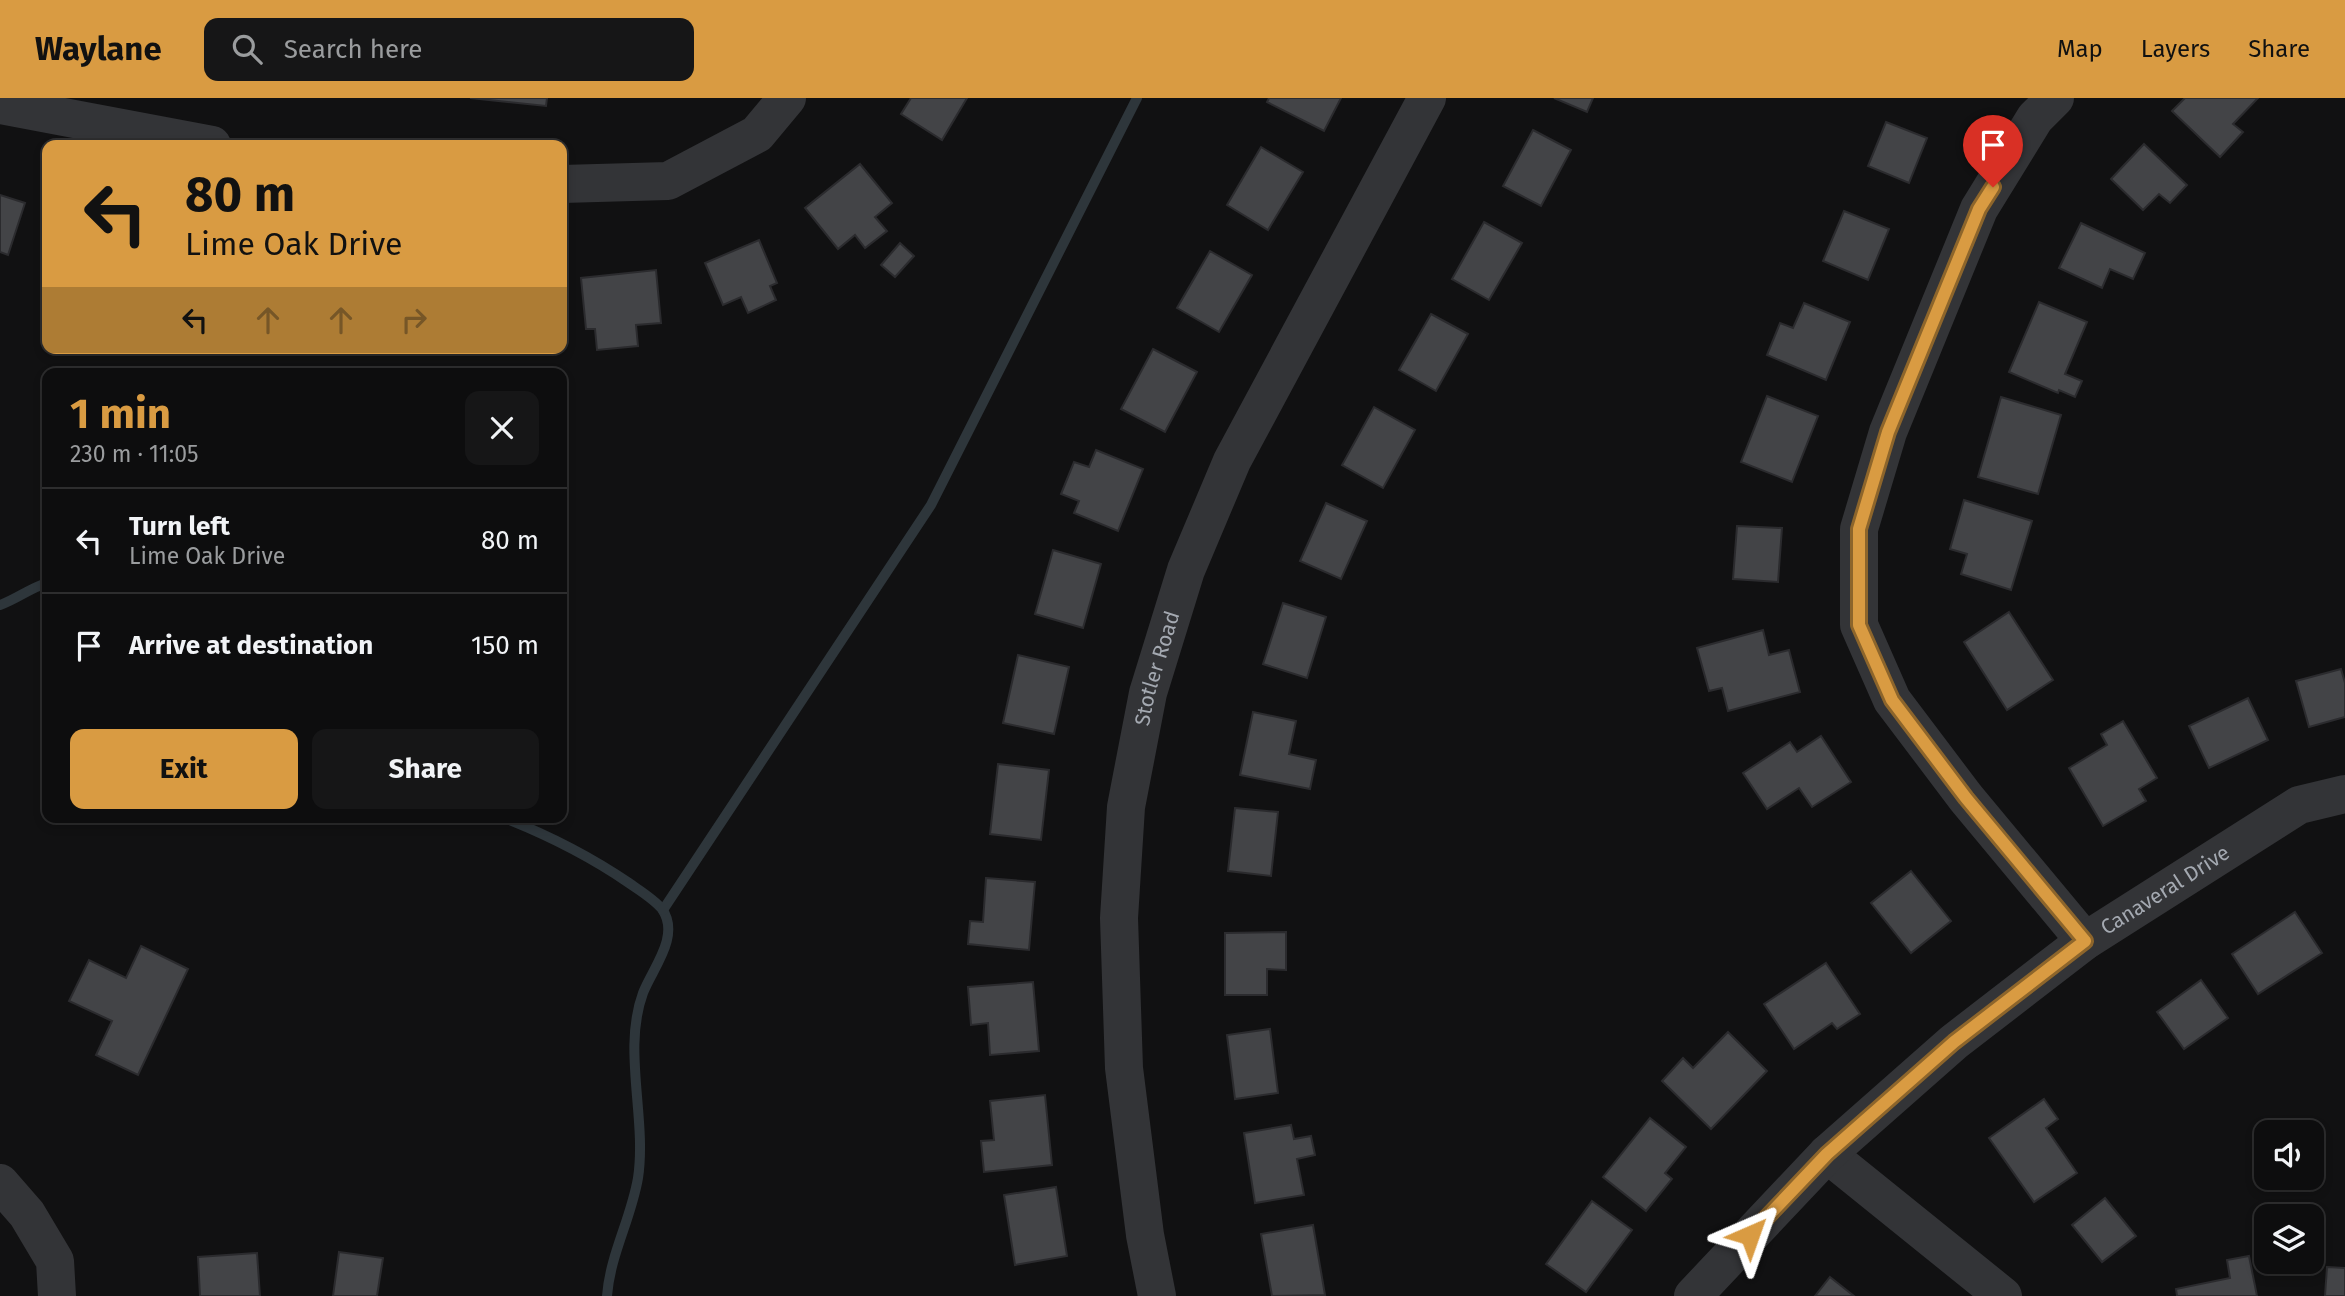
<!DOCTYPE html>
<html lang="en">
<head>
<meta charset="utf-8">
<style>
	body { margin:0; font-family:"Fira Sans",sans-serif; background:#161617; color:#f1f3f6; height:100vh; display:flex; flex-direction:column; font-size:26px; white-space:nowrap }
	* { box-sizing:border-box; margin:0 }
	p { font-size:23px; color:#9a9c9e }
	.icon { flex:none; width:38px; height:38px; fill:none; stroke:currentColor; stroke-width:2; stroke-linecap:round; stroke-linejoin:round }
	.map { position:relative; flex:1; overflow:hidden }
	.side { position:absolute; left:42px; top:270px; width:525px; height:455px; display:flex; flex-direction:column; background:#0d0d0e; border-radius:14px; box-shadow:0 4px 10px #0003,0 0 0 2px #2d2d2e }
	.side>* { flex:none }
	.top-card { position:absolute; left:42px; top:42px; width:525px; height:214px; border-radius:14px; box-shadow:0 4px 10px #0003,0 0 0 2px #2d2d2e; background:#d99b42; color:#111; overflow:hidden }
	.controls { position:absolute; left:2254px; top:1022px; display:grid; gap:14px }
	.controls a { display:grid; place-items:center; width:70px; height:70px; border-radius:14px; background:#0d0d0e; box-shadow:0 4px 10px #0003,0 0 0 2px #2d2d2e; font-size:35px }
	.pin { position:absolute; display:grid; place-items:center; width:60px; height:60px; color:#fff; margin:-72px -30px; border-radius:50% 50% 50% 0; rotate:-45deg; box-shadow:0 0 7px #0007 }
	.pin .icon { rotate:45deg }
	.me { position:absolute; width:77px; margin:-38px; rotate:43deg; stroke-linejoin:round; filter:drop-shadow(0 0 5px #0008) }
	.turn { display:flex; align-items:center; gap:24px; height:147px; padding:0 28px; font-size:32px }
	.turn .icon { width:91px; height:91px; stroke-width:2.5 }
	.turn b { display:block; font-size:49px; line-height:60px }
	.lanes { display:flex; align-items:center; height:66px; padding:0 28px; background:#0003; justify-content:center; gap:35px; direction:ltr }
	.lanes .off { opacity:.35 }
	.round { display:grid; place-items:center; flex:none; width:74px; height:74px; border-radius:14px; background:#161617 }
	.overview { display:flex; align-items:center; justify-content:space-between; height:119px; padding:0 28px }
	h1 { font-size:42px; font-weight:700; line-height:52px; color:#d99b42 }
	.button { display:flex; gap:14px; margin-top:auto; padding:14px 28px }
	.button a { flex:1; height:80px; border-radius:14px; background:#d99b42; color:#111; font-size:28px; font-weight:700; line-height:80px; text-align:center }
	.button a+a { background:#161617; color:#f1f3f6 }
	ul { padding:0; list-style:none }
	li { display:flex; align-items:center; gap:21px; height:105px; padding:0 28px; border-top:2px solid #2d2d2e }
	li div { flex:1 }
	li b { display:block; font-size:26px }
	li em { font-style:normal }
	header { display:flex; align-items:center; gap:42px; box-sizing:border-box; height:98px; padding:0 35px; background:#d99b42; color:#111 }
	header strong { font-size:33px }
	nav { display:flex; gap:38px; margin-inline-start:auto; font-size:24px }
	.search { width:490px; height:63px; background:#161617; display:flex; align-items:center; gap:18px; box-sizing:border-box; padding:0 24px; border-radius:14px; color:#9a9c9e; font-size:26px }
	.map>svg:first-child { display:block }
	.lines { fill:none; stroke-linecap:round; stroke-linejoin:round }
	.stream { stroke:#2e363b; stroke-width:10 }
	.building { fill:#434447; stroke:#2b2b2e; stroke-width:2 }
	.minor { stroke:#333437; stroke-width:38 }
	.tertiary { stroke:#333437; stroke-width:38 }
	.route-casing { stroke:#8d652b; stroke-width:18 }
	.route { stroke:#d99b42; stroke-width:12 }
	.labels { text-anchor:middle; stroke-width:7; stroke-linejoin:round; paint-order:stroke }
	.street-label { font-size:21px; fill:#a4a9b1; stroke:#0c0c0d }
</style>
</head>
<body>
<header>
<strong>Waylane</strong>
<div class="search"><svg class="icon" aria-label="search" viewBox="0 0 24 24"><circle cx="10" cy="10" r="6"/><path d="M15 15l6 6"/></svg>Search here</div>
<nav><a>Map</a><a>Layers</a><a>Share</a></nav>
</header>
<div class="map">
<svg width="2345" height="1198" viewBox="0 0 2345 1198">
	<rect width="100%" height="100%" fill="#111112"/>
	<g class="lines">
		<g class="stream">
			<path d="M0,507C17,501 30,490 47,485"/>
			<path d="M502,719C548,737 588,757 629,785C639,792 654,801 662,811C681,838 652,871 643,895C622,952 647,1020 638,1080C631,1121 610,1157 607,1198"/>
			<path d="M663,812L931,407L1137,0"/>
		</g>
	</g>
	<g class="building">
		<path d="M470,0H547L546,8Z"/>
		<path d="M911,0H967L942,42L901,16Z"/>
		<path d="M1269,0H1341L1324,33L1267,4Z"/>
		<path d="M1554,0H1593L1587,14Z"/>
		<path d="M2185,0H2258L2233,26L2243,34L2220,59L2172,13Z"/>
		<path d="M1886,24L1927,40L1909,85L1868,68Z"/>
		<path d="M1533,32L1571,52L1541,108L1503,88Z"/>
		<path d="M2144,46L2187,87L2170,105L2159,96L2143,112L2111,81Z"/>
		<path d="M1261,49L1303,74L1268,132L1227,107Z"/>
		<path d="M860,66L892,105L875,119L887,133L865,150L855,137L838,151L805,110Z"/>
		<path d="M0,97L25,105L8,157L0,154Z"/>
		<path d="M1844,113L1889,131L1868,182L1823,163Z"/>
		<path d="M1484,124L1522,145L1489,202L1452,181Z"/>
		<path d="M2081,125L2145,155L2133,181L2110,171L2102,190L2059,170Z"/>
		<path d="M759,142L777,185L770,188L776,202L748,215L741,199L723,207L705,165Z"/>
		<path d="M900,145L914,158L895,179L881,167Z"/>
		<path d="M1210,153L1252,177L1219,234L1177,210Z"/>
		<path d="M656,172L661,225L636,227L638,248L597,252L595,231H586L581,180Z"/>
		<path d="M2039,204L2087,224L2065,276L2082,283L2075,299L2059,292L2058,295L2009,274Z"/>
		<path d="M1804,205L1850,224L1826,282L1767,257L1780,225L1793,230Z"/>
		<path d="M1431,216L1468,236L1436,293L1399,272Z"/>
		<path d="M1153,251L1197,274L1165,334L1121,311Z"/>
		<path d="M1767,298L1818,318L1792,384L1741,364Z"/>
		<path d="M2001,299L2061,317L2038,396L1978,379Z"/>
		<path d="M1374,309L1415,332L1383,390L1342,367Z"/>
		<path d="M1096,352L1143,371L1118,433L1074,415L1079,403L1061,396L1074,364L1089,369Z"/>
		<path d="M1964,402L2032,423L2011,492L1961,476L1967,456L1950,451Z"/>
		<path d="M1326,405L1367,423L1341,481L1300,463Z"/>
		<path d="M1737,428L1782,430L1778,484L1733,481Z"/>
		<path d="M1053,452L1101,466L1083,530L1035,516Z"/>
		<path d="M1283,505L1326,519L1307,580L1263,566Z"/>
		<path d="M2009,514L2053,582L2007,612L1964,544Z"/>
		<path d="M1763,532L1769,557L1789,552L1800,594L1728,613L1722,590L1709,593L1697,550Z"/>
		<path d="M1018,557L1069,569L1054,636L1003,625Z"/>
		<path d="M2341,571L2345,585V619L2309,629L2296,583Z"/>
		<path d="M2248,600L2268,642L2209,670L2189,628Z"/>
		<path d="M1253,614L1296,623L1289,656L1316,662L1310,691L1240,677Z"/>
		<path d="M2123,623L2157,680L2139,691L2146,703L2103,728L2069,670L2107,647L2101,636Z"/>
		<path d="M1821,638L1851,684L1812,709L1799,690L1767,711L1743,675L1790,644L1797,654Z"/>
		<path d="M998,666L1049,672L1041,742L990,736Z"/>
		<path d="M1235,710L1278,714L1271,778L1228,773Z"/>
		<path d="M1911,773L1951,823L1911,855L1871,805Z"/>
		<path d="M986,780L1035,784L1029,852L968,846L970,823L983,824Z"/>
		<path d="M2295,814L2322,855L2258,896L2232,856Z"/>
		<path d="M1286,834V872L1267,871V897H1225V835Z"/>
		<path d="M141,848L188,871L138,977L96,957L112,923L69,903L89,862L126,880Z"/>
		<path d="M1826,865L1860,916L1837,931L1832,925L1794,951L1764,906Z"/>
		<path d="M2201,882L2228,920L2184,951L2157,914Z"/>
		<path d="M1033,884L1039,953L990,957L988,925L971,927L968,889Z"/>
		<path d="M1270,931L1278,995L1235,1001L1227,937Z"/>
		<path d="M1728,934L1767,973L1711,1031L1662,983L1683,960L1693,970Z"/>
		<path d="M1045,997L1052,1067L984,1074L981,1043L994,1042L990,1003Z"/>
		<path d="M2044,1001L2058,1021L2046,1030L2077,1075L2034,1104L1989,1040Z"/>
		<path d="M1650,1020L1686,1049L1665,1075L1672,1081L1646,1113L1603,1079Z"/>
		<path d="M1291,1027L1294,1041L1311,1038L1315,1057L1297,1061L1304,1097L1255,1105L1244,1035Z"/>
		<path d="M1056,1089L1067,1158L1015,1167L1004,1097Z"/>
		<path d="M2105,1100L2136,1138L2102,1164L2072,1127Z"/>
		<path d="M1592,1103L1632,1132L1586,1194L1546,1166Z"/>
		<path d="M1313,1127L1325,1197L1272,1198L1261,1136Z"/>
		<path d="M339,1154L383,1160L377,1198H333Z"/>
		<path d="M257,1155L260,1198H200L198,1159Z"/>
		<path d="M2249,1158L2257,1198H2177L2176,1191L2230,1180L2227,1162Z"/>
		<path d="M2327,1169L2345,1170V1198H2325Z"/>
		<path d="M1830,1179L1854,1198H1815Z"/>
	</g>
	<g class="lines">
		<g class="minor">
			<path d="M2055,0L2035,20L1979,111L1888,334L1859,431V527L1892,602L1966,700L2085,843"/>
			<path d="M0,7L212,47"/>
			<path d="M562,86L668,83L757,36L787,0"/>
			<path d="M1827,1056L2003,1198"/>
			<path d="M0,1085L27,1116L55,1163L57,1198"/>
			<path id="s1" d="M1693,1198L1827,1056L1954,944L2085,843L2299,707L2345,696"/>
		</g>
		<path class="tertiary" id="s2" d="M1157,1198L1145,1137L1124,970L1119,820L1126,709L1148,595L1186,472L1232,363L1427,0"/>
	</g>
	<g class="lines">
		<defs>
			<path id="route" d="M1750,1137L1827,1056L1954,944L2085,843L1966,700L1892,602L1859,527V431L1888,334L1979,111L1993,89"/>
		</defs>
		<use href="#route" class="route-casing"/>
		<use href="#route" class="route"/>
	</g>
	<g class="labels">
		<g class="street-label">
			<text dy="7" stroke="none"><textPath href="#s2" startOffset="634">Stotler Road</textPath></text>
			<text dy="7" stroke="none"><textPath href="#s1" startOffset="625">Canaveral Drive</textPath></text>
		</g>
	</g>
</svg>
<div class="controls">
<a><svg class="icon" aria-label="sound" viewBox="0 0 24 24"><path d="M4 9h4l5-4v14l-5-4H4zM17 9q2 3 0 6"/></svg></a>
<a><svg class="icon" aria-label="layers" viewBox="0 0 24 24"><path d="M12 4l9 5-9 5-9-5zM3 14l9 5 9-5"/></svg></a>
</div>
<div class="pin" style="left:1993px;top:89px;background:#d93025"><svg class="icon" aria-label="arrive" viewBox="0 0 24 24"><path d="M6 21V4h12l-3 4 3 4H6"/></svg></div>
<svg class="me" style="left:1750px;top:1137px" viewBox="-20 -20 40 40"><path d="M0-17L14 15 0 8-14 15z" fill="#d99b42" stroke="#fff" stroke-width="4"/></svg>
<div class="top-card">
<div class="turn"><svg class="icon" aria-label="left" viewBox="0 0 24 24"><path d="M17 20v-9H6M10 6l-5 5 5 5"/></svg><div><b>80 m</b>Lime Oak Drive</div></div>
<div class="lanes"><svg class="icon" aria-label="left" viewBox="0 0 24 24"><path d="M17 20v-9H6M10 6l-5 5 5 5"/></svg><svg class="icon off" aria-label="ahead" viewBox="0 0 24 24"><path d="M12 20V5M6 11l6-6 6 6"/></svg><svg class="icon off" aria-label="ahead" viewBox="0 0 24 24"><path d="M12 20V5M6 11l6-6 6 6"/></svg><svg class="icon off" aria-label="right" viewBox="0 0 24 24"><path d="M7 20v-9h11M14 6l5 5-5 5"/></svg></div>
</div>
<section class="side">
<div class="overview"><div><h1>1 min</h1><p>230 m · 11:05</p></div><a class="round"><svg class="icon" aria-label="close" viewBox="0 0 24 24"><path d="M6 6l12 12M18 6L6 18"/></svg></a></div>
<ul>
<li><svg class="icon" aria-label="left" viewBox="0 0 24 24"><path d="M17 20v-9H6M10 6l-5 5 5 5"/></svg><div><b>Turn left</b><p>Lime Oak Drive</p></div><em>80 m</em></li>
<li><svg class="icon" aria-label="arrive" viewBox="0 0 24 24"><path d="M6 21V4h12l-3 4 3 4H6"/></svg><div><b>Arrive at destination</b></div><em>150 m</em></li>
</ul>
<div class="button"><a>Exit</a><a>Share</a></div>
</section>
</div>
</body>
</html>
